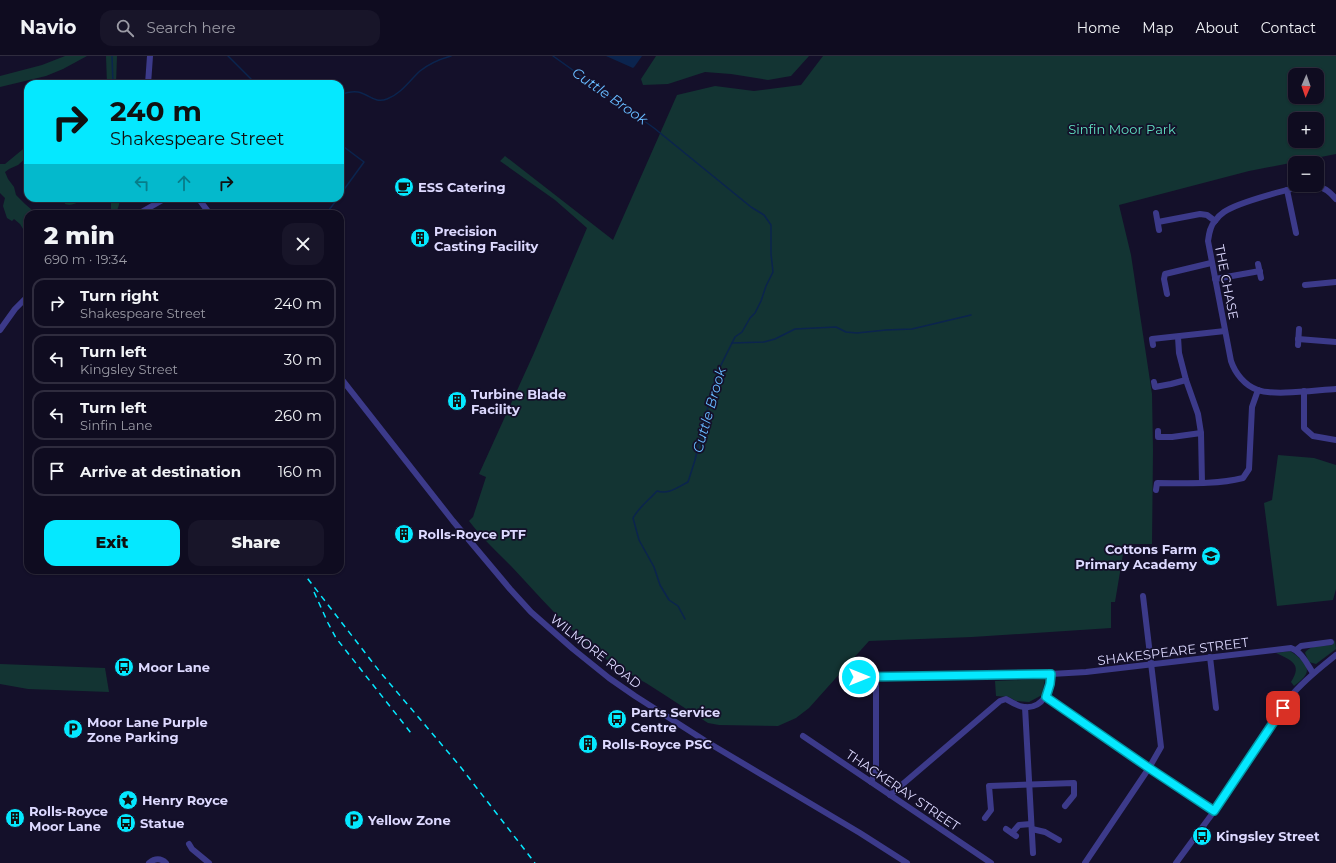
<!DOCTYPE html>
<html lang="en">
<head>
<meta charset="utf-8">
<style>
	body { margin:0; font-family:Montserrat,sans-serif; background:#181529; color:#f1f3f6; height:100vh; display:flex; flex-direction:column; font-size:15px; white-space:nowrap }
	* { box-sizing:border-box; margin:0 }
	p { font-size:13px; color:#9b9ba5 }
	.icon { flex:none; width:22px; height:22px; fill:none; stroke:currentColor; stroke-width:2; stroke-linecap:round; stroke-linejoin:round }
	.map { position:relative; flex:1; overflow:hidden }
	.drawer { position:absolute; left:24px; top:154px; width:320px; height:364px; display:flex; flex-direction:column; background:#0f0c20; border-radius:12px; box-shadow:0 1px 3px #0004,0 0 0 1px #2f2c3e }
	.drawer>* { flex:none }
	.guide { position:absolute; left:24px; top:24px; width:320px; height:122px; border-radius:12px; box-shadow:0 1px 3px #0004,0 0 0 1px #2f2c3e; background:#05e8ff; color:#111; overflow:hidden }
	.needle { width:26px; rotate:182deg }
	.tools { position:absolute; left:1288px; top:12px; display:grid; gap:8px }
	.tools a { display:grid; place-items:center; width:36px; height:36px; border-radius:8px; background:#0f0c20; box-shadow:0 1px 3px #0004,0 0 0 1px #2f2c3e; font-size:20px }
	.pin { position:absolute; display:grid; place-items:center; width:34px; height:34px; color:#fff; margin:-17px; border-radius:8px; box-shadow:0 2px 6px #0006 }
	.me { position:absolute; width:44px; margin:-22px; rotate:90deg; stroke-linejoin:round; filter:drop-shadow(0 0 3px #0008) }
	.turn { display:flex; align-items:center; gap:14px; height:84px; padding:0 20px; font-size:18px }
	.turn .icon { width:52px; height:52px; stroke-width:2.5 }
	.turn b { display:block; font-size:28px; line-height:34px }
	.lanes { display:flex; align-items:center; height:38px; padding:0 20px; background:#0003; justify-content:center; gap:20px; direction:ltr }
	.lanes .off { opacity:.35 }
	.round { display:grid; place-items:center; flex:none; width:42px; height:42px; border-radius:12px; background:#181529 }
	.headline { display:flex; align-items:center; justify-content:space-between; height:68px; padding:0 20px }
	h1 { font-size:24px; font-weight:800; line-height:30px }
	.cta { display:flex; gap:8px; margin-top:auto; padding:8px 20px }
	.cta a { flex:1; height:46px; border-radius:12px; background:#05e8ff; color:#111; font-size:16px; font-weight:800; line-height:46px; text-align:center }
	.cta a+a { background:#181529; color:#f1f3f6 }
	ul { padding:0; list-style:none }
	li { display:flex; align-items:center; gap:12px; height:50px; margin:0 8px 6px; padding:0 12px; border:2px solid #2f2c3e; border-radius:12px }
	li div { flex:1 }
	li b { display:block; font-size:15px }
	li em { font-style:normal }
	header { display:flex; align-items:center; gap:24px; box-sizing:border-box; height:56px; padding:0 20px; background:#0f0c20; border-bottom:1px solid #2f2c3e }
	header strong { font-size:19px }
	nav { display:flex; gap:22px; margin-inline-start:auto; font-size:14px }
	.search { width:280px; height:36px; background:#181529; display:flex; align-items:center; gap:10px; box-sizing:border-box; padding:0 14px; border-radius:12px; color:#9b9ba5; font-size:15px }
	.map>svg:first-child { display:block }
	.green { fill:#133433; fill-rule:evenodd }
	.water { fill:#0b244e }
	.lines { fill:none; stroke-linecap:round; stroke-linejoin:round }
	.stream { stroke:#0b244e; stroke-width:1.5 }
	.minor { stroke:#3c3a8a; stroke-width:6 }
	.rail { stroke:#05e8ff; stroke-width:1.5; stroke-dasharray:6 5; stroke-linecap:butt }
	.route-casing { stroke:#0397a6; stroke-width:10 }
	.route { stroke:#05e8ff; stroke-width:7 }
	.labels { text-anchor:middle; stroke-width:3.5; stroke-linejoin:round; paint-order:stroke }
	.park-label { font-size:13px; fill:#61e3c2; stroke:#14102a }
	.poi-label { font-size:13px; font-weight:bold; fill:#ddd9ff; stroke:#14102a; text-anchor:start }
	.street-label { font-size:13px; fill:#ddd9ff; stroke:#14102a }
	.water-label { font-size:14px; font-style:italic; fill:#67baff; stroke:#14102a }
</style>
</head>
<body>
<header>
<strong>Navio</strong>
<div class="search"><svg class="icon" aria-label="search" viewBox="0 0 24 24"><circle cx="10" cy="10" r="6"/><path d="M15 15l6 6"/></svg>Search here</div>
<nav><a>Home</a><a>Map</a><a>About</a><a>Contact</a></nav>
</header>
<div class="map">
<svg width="1336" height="807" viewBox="0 0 1336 807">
	<rect width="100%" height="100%" fill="#14102a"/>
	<g class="green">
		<path d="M65,0H87L63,13L46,20L0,31V20L42,9Z"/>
		<path d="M106,0H117L116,28H107Z"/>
		<path d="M656,0H809L791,20L768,24L731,18L705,16L668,28L643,29L641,23Z"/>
		<path d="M823,0H1336V98L1249,115L1119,149L1131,199L1152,338L1153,394L1152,488H1130L1123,498L1115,546H1111V572L972,581L869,585L809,652L796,662L778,670L719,669L708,667C687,654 667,640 646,627C630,618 614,610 599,598C567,572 539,540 511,510C496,495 482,482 469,465L473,461L486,421L479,418L534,297L587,172L555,144L500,105L505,100L613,184L677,39L715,30L754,35L801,29ZM1295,19H1317V41H1295ZM1295,63H1317V85H1295Z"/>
		<path d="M28,89V100L18,109L9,113L5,116L8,123L14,131L16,139L25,148L32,154L35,158H28V181L20,168L14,163L12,165L7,162L3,150L5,142L0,137V108H5Z"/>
		<path d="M67,142H87C79,145 73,151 65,148L64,144Z"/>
		<path d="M111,142H121L117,155L114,156L111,154Z"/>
		<path d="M1278,399L1314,402L1336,409V533L1333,544L1277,550L1264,447L1272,444Z"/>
		<path d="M1335,584L1336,593L1316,608L1309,606L1305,597C1309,589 1323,590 1332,589Z"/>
		<path d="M1290,595C1296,599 1311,609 1306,618C1304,622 1298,627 1294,630L1291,626C1303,608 1291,604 1276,597Z"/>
		<path d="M0,608L105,612L109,636L28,633L0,628Z"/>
		<path d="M1045,623L1042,639L1029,646L1016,645L1009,641L996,640L995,625Z"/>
	</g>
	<path class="water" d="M606,0H642L635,10L633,12Z"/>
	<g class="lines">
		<g class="stream">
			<path d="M112,0L113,28"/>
			<path d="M228,0L256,28"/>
			<path d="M553,0L654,72L751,151L764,159L771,169V198L773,216L766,230L761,245L755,257L750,262L742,276L735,281L718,315L711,338L695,404L688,426C678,431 668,439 657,435C648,445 639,451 633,462L639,484L654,511L660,529L669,544L678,550L685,563"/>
			<path d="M340,39C345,37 352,35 358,36C369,38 375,48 387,43C401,38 410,24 420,15C430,7 440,3 451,0"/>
			<path d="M340,88L364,106L340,139"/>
			<path d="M326,158L338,142"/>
			<path d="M732,287L764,286L775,283L795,273L836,271L846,276L857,277L886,274L912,273L971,259"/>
		</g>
		<g class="minor">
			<path d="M148,28L150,0"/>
			<path d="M1287,134L1296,177"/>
			<path d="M198,142L210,158"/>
			<path d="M1336,143C1331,137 1323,131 1316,130C1301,128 1237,147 1224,156C1221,158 1217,162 1215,165C1210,170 1209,178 1208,185L1231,305C1235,317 1245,330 1258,334C1274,340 1317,334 1336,333"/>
			<path d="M1156,157L1159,174"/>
			<path d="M138,158L166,142"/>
			<path d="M1158,166L1200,158L1207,159L1215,165"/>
			<path d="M1258,208L1261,222"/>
			<path d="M1215,223L1260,215"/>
			<path d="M1305,229L1336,226"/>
			<path d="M1167,238L1164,223L1165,218L1211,207"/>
			<path d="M0,274L15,253L28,240"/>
			<path d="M1178,281L1179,297L1186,324L1198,358L1201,377L1202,427"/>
			<path d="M1298,283L1336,286"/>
			<path d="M1153,289L1152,283L1225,275"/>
			<path d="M1298,289L1299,273"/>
			<path d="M340,321L453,465L510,533L531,556L573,593L609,622L635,640L707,686L860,777L907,807"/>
			<path d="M1154,326L1155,331L1171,328L1186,324"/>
			<path d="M1304,335V372L1313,380L1336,384"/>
			<path d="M1158,375V381H1172L1201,377"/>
			<path d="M1156,434L1157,427C1185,427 1215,429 1243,422L1249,413L1252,351L1258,334"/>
			<path d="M1296,594L1301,590L1331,586"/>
			<path d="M1210,601L1216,652"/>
			<path d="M859,621L1051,618L1086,616L1291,592C1302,596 1307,608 1313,617"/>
			<path d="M1046,641L1149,712L1214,755"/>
			<path d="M1025,651L1033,797"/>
			<path d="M803,680L991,807"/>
			<path d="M871,726L876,715V621"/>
			<path d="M890,739L1000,645L1006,643C1011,646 1017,650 1024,651C1044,653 1050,634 1051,618"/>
			<path d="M985,762L991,754L989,730L1074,727V739L1065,750"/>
			<path d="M1006,773L1016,780"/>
			<path d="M1032,773L1045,776L1059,784"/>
			<path d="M1012,777L1019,769L1031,768"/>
			<path d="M189,788L192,793L209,807"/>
			<path d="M149,807C155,802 161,802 166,807"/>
			<path d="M1085,807L1149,712L1161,691L1143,540"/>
			<path d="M1176,807L1215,754L1291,640C1304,624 1320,612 1336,599"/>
		</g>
		<g class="rail">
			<path d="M301,514L380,616L459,709L535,807"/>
			<path d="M314,536L328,567L336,582L411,677"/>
		</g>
	</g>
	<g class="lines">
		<defs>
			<path id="route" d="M859,621L1051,618L1050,628L1046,641L1149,712L1214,755L1283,652"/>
		</defs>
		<use href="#route" class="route-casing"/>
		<use href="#route" class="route"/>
	</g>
	<defs>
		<symbol id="cafe-disc" viewBox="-11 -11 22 22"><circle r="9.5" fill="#05e8ff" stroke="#14102a"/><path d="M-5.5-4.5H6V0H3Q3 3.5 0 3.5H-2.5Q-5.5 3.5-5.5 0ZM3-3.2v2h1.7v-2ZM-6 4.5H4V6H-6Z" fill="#111"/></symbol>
		<symbol id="building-disc" viewBox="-11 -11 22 22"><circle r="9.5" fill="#05e8ff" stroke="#14102a"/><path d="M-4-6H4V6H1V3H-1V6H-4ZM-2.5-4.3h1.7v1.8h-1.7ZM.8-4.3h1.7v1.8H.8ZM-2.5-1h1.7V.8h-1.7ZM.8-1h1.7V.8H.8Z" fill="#111"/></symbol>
		<symbol id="school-disc" viewBox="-11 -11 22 22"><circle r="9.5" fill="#05e8ff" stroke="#14102a"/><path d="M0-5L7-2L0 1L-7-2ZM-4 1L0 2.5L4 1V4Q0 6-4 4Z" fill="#111"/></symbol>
		<symbol id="bus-disc" viewBox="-11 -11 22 22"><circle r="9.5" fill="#05e8ff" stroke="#14102a"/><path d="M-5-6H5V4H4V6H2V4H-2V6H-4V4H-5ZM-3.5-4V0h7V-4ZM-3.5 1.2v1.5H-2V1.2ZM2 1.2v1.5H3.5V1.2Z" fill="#111"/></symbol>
		<symbol id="parking-disc" viewBox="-11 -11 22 22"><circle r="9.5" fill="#05e8ff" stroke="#14102a"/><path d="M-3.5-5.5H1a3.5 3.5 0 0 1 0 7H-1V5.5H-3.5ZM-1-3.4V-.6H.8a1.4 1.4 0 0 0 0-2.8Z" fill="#111"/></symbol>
		<symbol id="sight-disc" viewBox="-11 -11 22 22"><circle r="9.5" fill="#05e8ff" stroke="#14102a"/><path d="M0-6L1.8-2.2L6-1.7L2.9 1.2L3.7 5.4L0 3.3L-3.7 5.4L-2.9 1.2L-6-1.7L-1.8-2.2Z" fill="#111"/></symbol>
	</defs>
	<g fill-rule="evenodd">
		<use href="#cafe-disc" x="393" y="120" width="22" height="22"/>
		<use href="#building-disc" x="409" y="171" width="22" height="22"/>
		<use href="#building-disc" x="446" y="334" width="22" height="22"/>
		<use href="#building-disc" x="393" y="467" width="22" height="22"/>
		<use href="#school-disc" x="1200" y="489" width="22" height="22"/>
		<use href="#bus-disc" x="113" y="600" width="22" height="22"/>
		<use href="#bus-disc" x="606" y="652" width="22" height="22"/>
		<use href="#parking-disc" x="62" y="662" width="22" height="22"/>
		<use href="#building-disc" x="577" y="677" width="22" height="22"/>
		<use href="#sight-disc" x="117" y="733" width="22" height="22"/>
		<use href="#building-disc" x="4" y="751" width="22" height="22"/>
		<use href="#parking-disc" x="343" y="753" width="22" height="22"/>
		<use href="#bus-disc" x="115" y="756" width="22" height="22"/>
		<use href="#bus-disc" x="1191" y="769" width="22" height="22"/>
	</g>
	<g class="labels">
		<g class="park-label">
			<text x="1122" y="78">Sinfin Moor Park</text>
		</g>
		<g class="poi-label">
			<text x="418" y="136">ESS Catering</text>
			<text x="434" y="180">Precision<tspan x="434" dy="15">Casting Facility</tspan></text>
			<text x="471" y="343">Turbine Blade<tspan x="471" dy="15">Facility</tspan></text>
			<text x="418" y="483">Rolls-Royce PTF</text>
			<text x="1197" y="498" text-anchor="end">Cottons Farm<tspan x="1197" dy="15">Primary Academy</tspan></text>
			<text x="138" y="616">Moor Lane</text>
			<text x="631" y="661">Parts Service<tspan x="631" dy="15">Centre</tspan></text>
			<text x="87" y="671">Moor Lane Purple<tspan x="87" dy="15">Zone Parking</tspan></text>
			<text x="602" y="693">Rolls-Royce PSC</text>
			<text x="142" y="749">Henry Royce</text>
			<text x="29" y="760">Rolls-Royce<tspan x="29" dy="15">Moor Lane</tspan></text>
			<text x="368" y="769">Yellow Zone</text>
			<text x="140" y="772">Statue</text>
			<text x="1216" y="785">Kingsley Street</text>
		</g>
		<g class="street-label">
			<text transform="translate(1227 226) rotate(79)" y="5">THE CHASE</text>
			<text transform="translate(596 595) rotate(38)" y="5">WILMORE ROAD</text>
			<text transform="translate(1173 595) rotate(-7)" y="5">SHAKESPEARE STREET</text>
			<text transform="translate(903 734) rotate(34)" y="5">THACKERAY STREET</text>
		</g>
		<g class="water-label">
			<text transform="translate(610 40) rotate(35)" y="5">Cuttle Brook</text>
			<text transform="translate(709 354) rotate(-74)" y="5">Cuttle Brook</text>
		</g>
	</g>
</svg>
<div class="tools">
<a><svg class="needle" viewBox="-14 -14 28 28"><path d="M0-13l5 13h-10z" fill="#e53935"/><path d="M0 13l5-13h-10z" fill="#9b9ba5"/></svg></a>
<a>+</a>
<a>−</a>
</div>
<div class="pin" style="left:1283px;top:652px;background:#d93025"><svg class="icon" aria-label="arrive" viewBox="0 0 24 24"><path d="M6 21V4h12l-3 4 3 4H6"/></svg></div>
<svg class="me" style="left:859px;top:621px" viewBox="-20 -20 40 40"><circle r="17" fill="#05e8ff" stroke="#fff" stroke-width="3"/><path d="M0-11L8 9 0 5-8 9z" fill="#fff"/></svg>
<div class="guide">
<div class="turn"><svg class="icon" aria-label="right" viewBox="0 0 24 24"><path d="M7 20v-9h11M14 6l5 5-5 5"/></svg><div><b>240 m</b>Shakespeare Street</div></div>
<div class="lanes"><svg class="icon off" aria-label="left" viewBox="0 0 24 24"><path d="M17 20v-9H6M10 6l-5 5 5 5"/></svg><svg class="icon off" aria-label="ahead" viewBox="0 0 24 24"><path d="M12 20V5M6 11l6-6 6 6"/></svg><svg class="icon" aria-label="right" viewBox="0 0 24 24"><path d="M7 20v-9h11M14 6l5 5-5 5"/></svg></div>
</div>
<section class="drawer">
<div class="headline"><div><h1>2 min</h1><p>690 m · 19:34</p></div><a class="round"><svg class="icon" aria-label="close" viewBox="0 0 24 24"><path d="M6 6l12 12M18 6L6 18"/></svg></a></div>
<ul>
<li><svg class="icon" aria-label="right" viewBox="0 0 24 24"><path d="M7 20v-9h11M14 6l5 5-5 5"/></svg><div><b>Turn right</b><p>Shakespeare Street</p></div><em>240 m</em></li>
<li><svg class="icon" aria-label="left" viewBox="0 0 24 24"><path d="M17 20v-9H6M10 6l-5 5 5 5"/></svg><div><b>Turn left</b><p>Kingsley Street</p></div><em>30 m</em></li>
<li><svg class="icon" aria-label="left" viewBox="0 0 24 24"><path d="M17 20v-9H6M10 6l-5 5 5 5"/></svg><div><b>Turn left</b><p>Sinfin Lane</p></div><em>260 m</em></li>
<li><svg class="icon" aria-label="arrive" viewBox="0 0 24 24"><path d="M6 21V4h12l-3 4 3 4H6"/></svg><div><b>Arrive at destination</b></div><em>160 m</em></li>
</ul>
<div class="cta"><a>Exit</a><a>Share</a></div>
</section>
</div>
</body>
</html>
